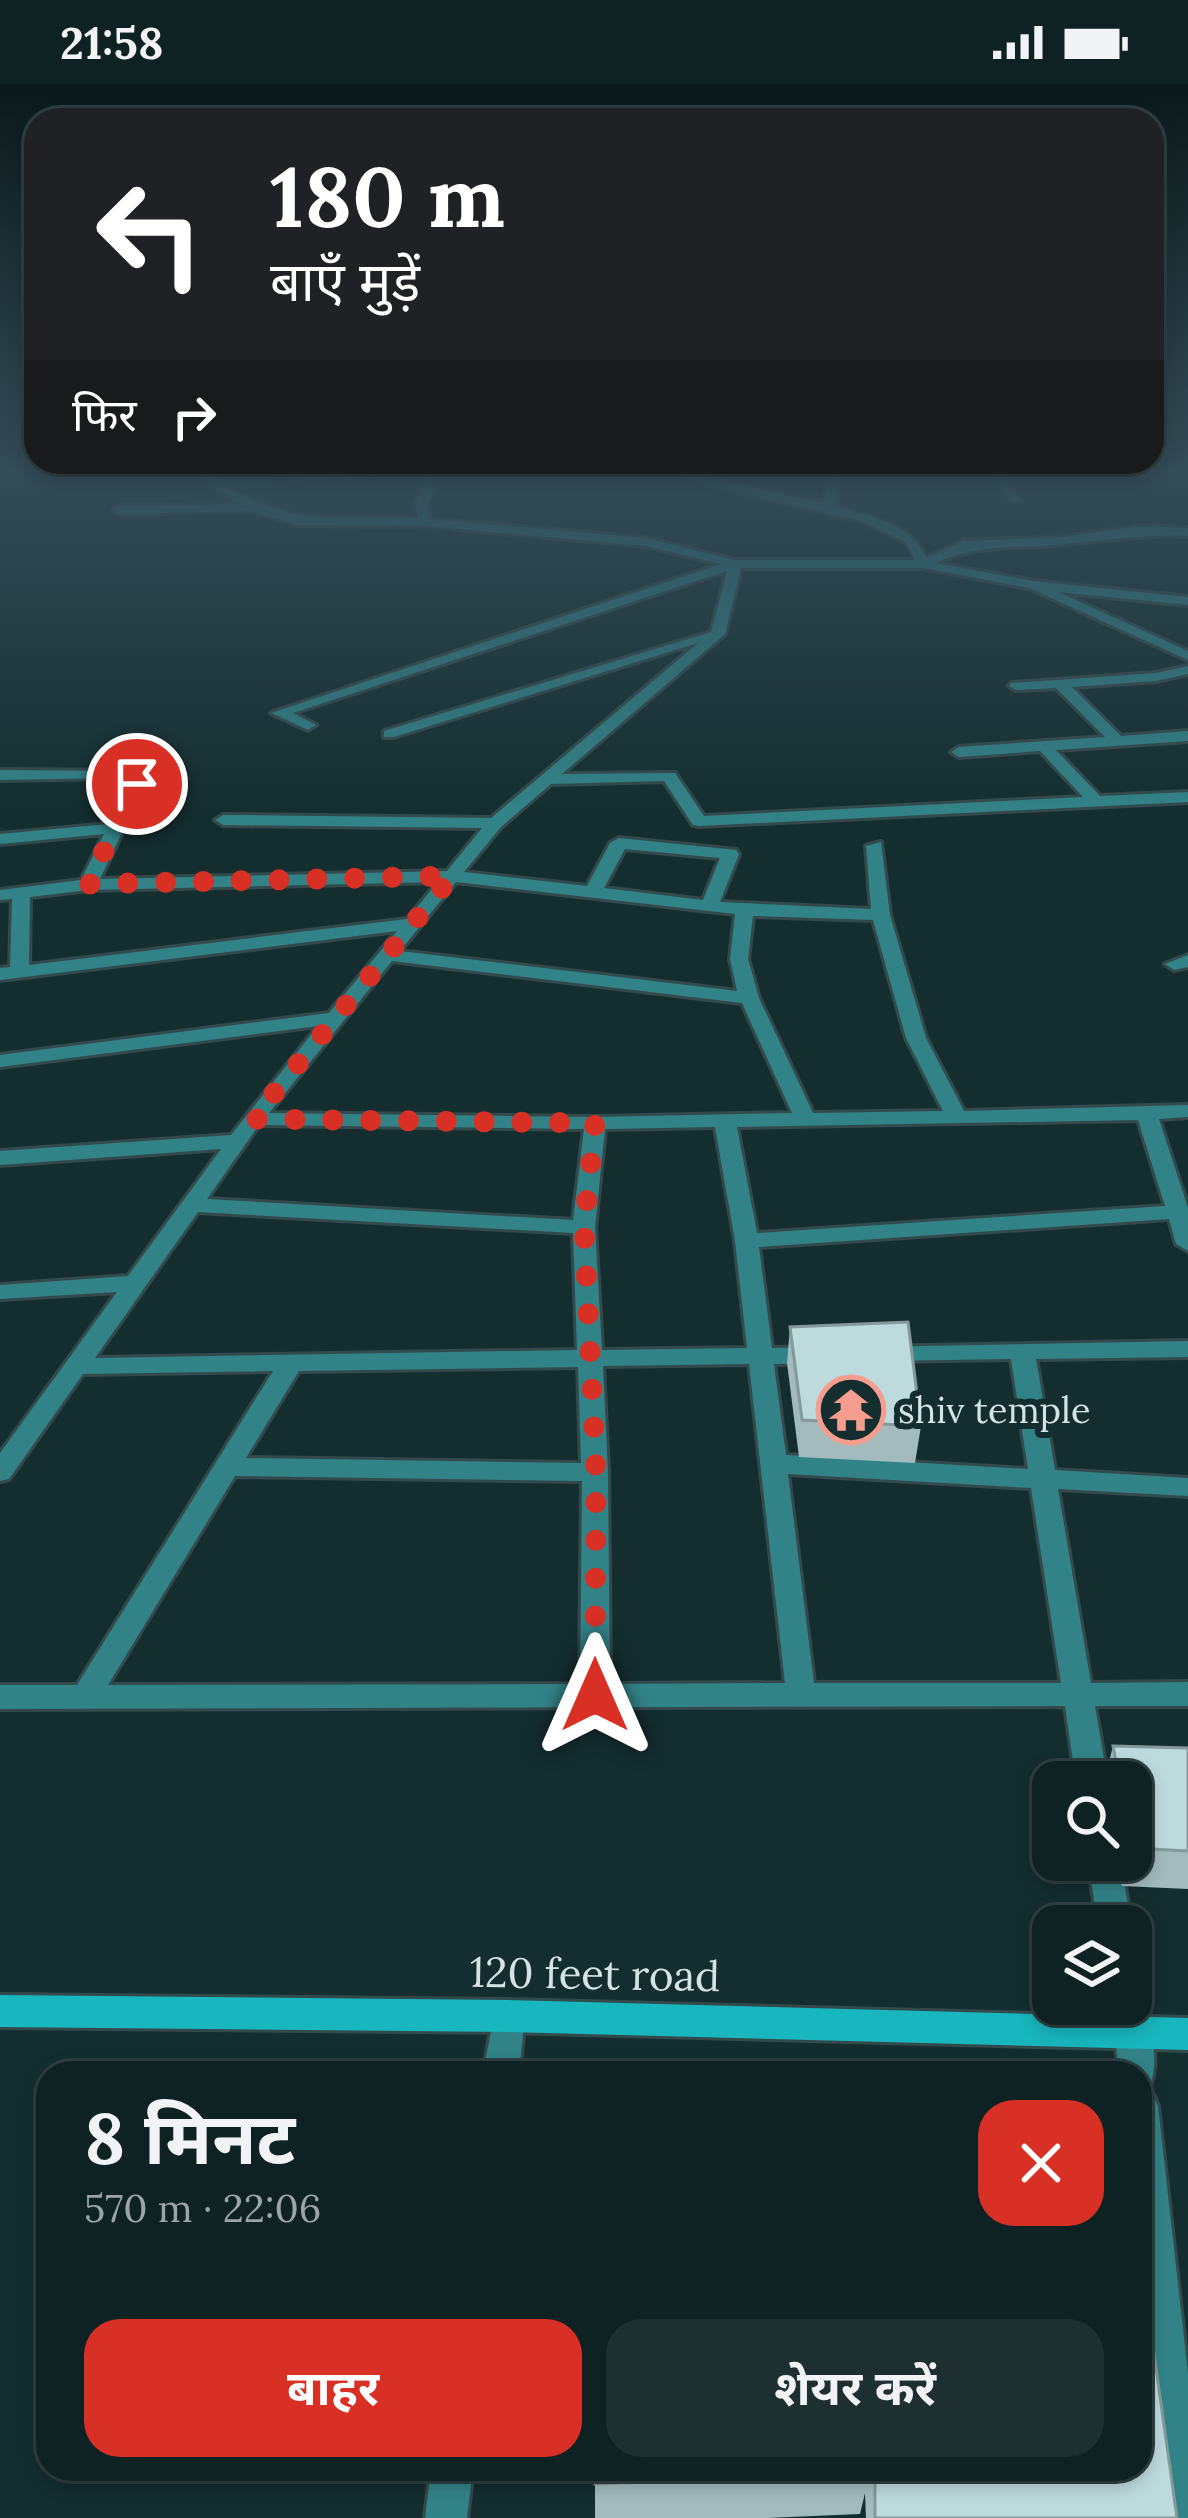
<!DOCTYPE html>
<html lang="hi">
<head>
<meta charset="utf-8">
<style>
	body { margin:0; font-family:Lora,"Noto Sans Devanagari",serif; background:#1d2f30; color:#f1f3f6; height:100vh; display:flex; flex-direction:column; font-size:45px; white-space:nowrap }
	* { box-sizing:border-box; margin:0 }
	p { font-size:39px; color:#9ba4a6 }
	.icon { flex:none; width:66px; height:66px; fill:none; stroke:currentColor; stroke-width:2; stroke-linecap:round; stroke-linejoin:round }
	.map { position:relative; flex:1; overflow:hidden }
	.drawer { position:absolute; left:36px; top:1977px; width:1116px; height:420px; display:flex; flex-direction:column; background:#0f2223; border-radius:36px; box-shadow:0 6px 18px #0003,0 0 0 3px #2f3f41 }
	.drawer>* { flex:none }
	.hud { position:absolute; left:24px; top:24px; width:1140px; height:366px; border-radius:36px; box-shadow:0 6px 18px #0003,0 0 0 3px #2f3f41; background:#202124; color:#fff; overflow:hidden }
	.controls { position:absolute; left:1032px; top:1677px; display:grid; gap:24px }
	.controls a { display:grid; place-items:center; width:120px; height:120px; border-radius:24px; background:#0f2223; box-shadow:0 6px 18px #0003,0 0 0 3px #2f3f41; font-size:60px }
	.pin { position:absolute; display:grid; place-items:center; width:102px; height:102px; color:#fff; margin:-51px; border:6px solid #fff; border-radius:50%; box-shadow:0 3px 12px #0007 }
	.me { position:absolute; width:132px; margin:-66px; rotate:0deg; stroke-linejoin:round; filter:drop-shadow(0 0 9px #0008) }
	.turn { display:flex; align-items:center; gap:42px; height:252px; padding:0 48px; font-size:54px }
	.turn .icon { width:156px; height:156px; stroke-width:2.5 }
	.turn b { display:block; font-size:84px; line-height:102px }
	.then { display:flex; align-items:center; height:114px; padding:0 48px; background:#0003; gap:24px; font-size:45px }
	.round { display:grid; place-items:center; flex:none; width:126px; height:126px; border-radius:36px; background:#1d2f30 }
	.head { display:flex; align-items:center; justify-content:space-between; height:204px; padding:0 48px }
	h1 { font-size:72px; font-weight:700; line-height:90px }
	.action { display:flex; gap:24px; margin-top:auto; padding:24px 48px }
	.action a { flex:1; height:138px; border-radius:36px; background:#d93025; color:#fff; font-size:48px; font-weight:700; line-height:138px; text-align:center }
	.action a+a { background:#1d2f30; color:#f1f3f6 }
	.status { display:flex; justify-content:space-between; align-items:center; height:84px; padding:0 60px; background:#0f2223; direction:ltr }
	.status svg { height:33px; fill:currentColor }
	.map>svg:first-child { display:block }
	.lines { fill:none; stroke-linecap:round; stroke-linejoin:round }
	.street-casing { stroke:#334a4c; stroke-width:6 }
	.secondary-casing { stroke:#334a4c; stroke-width:6 }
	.street { fill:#328388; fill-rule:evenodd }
	.secondary { fill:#18b6be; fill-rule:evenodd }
	.wall { fill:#a3bbbd }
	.building { fill:#bddadc; stroke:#84999a; stroke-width:3 }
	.route { stroke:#d93025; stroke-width:21; stroke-dasharray:0 37.8 }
	.labels { text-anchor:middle; stroke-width:12; stroke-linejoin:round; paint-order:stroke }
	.poi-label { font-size:36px; fill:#d4e3e3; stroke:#142d2f; text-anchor:start }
	.near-street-label { font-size:42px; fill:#d4e3e3; stroke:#142d2f }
</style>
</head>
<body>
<div class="status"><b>21:58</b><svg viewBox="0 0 49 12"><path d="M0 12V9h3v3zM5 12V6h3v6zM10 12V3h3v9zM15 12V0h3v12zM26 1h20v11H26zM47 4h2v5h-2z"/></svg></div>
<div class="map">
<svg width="1188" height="2434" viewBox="0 0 1188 2434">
	<rect width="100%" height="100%" fill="#142d2f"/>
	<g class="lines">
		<defs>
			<g id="street">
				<path d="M190,389H204L218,397L410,389L229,404C298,443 342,434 418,434L415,418L422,409L419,389H431L434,409L427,418L430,435L646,454L735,476H915L906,458L861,437L658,389H686L823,419L830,389H842L834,422C869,432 910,438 926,474L963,457L1063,453L1139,442L1188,444V452C1146,450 1108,456 1066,460C1020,465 978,459 936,479L1033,497L1188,513V521L1058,508L1188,567V576L1029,504L923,484H741L725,550L562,690L675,689L704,732L1083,713L1040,667L959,673L951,668L959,663L1105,653L1056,604L1016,606L1009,602L1011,599L1156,589L1188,582V590L1156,597L1072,603L1121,652L1188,647V657L1056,666L1100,712L1188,708V718L699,742L693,741L664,697L551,700L501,743L464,788L587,802L610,759L619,754L736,766L739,770L720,818L871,825L866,762L881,758L890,831L926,954L964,1027L1188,1021V1033L1159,1035L1188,1124V1167L1176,1160L1169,1135L759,1163L772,1264L818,1263L830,1271L818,1279L774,1280L786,1371L1028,1385L1011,1275L882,1277L873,1275L870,1269L873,1263L1188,1257V1273L1036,1275L1055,1386L1188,1394V1412L1058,1405L1091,1599L1188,1598V1622H1095L1108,1698H1076L1065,1622L0,1625V1601H77L273,1287L83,1290L9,1395L0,1397V1369L117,1208L0,1215V1201L128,1192L221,1065L0,1081V1067L231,1051L318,942L0,983V971L329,929L397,847L0,896V884L10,883L12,815L0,816V806L81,796L104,750L0,760V750L109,740L129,701L123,695L112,694L0,696V686L134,687L145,700L100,795L447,787L482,744L223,741L215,736L223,731L491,734L698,559L394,653H384V647L711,548L727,487L293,629L316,641L308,646L271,629L721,480L646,462L425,442L297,441L252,427L119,430L113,426L119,422L240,420ZM625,765L720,774L703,816L604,804ZM438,798L407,835L29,881L30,813L88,806ZM456,798L735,830L730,875L737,907L400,867ZM753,832L873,836L906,954L943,1027L813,1029L759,914L748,875ZM392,877L742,919L792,1029L595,1033L269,1029ZM1138,1036L1165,1122L757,1149L737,1043ZM259,1041L584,1045L573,1136L207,1115ZM715,1043L735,1157L747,1264L602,1266L595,1143L605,1045ZM198,1128L573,1149L577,1266L95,1274ZM749,1280L785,1599L610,1600L608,1388L603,1282ZM578,1283L581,1379L246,1374L299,1287ZM788,1390L1031,1404L1061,1599H814ZM235,1392L582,1397L580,1600L108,1601Z"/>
				<path d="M990,389H1002L1020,417H1012Z"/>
				<path d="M1188,871V883L1174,886L1165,880Z"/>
				<path d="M1088,1776H1120L1132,1842L1131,1844L1098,1842Z"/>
				<path d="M1131,1905L1140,1909C1151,1932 1160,1978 1150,2001L1140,2004V1989H1119L1111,1920H1131Z"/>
				<path d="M508,1916L520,1921L525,1932L519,1989H483L496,1921Z"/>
				<path d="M1140,2005L1153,2010L1158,2022L1188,2289V2434H1162L1140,2209Z"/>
				<path d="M431,2385H473L467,2434H425Z"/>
			</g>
			<path id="secondary" d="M0,1911L508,1916L1188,1934V1966L508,1948L0,1943Z"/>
		</defs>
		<use href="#street" class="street-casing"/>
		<use href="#secondary" class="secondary-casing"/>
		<use href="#street" class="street"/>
		<use href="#secondary" class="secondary"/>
	</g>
	<g class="wall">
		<path d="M790,1243L921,1342L915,1379L799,1373L787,1279Z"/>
		<path d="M1113,1662L1188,1664V1805L1122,1802L1117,1776H1131V1698H1104Z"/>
		<path d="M595,2385H1140L1177,2434H866L865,2409L860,2430L767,2434H595Z"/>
	</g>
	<g class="building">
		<path d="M908,1238L921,1342L802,1336L790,1243Z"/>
		<path d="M1113,1662L1188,1664V1767L1133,1764L1131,1698H1120Z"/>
		<path d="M1140,2169L1177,2434H875V2385H1140Z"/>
		<path d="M595,2385H870V2389L595,2400Z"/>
	</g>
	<linearGradient id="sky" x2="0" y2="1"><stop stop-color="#0b191a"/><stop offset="0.53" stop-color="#344c58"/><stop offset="1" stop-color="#344c58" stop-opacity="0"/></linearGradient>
	<rect width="1188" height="730" fill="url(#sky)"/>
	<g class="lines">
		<path class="route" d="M137,700L88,800L452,792L253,1035L595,1039L584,1143L596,1388L595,1611"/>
	</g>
	<defs>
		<symbol id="temple-ring" viewBox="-11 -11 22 22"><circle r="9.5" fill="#142d2f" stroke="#f59d8e" stroke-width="1.5"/><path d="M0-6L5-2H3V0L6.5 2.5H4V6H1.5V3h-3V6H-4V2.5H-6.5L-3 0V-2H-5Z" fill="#f59d8e"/></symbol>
	</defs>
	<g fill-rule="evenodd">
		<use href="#temple-ring" x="813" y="1288" width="76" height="76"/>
	</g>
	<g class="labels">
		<g class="poi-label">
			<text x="898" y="1339">shiv temple</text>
		</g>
		<g class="near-street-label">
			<text transform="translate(595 1890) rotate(1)" y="15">120 feet road</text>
		</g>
	</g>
</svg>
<div class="controls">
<a><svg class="icon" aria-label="search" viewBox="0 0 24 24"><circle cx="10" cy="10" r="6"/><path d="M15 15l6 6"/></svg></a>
<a><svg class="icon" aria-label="layers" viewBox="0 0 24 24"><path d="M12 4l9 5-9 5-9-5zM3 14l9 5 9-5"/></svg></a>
</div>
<div class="pin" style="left:137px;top:700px;background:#d93025"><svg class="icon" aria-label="arrive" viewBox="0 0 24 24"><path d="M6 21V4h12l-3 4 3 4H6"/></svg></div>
<svg class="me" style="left:595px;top:1611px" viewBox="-20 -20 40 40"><path d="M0-17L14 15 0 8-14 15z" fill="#d93025" stroke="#fff" stroke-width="4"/></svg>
<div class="hud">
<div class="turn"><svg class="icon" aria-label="left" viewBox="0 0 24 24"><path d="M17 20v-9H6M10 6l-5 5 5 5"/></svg><div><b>180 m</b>बाएँ मुड़ें</div></div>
<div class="then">फिर<svg class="icon" aria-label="right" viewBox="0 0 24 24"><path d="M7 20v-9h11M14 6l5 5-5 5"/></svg></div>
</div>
<section class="drawer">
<div class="head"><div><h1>8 मिनट</h1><p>570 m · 22:06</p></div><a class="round" style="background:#d93025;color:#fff"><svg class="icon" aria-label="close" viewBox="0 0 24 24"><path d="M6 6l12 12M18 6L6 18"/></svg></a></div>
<div class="action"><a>बाहर</a><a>शेयर करें</a></div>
</section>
</div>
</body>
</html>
